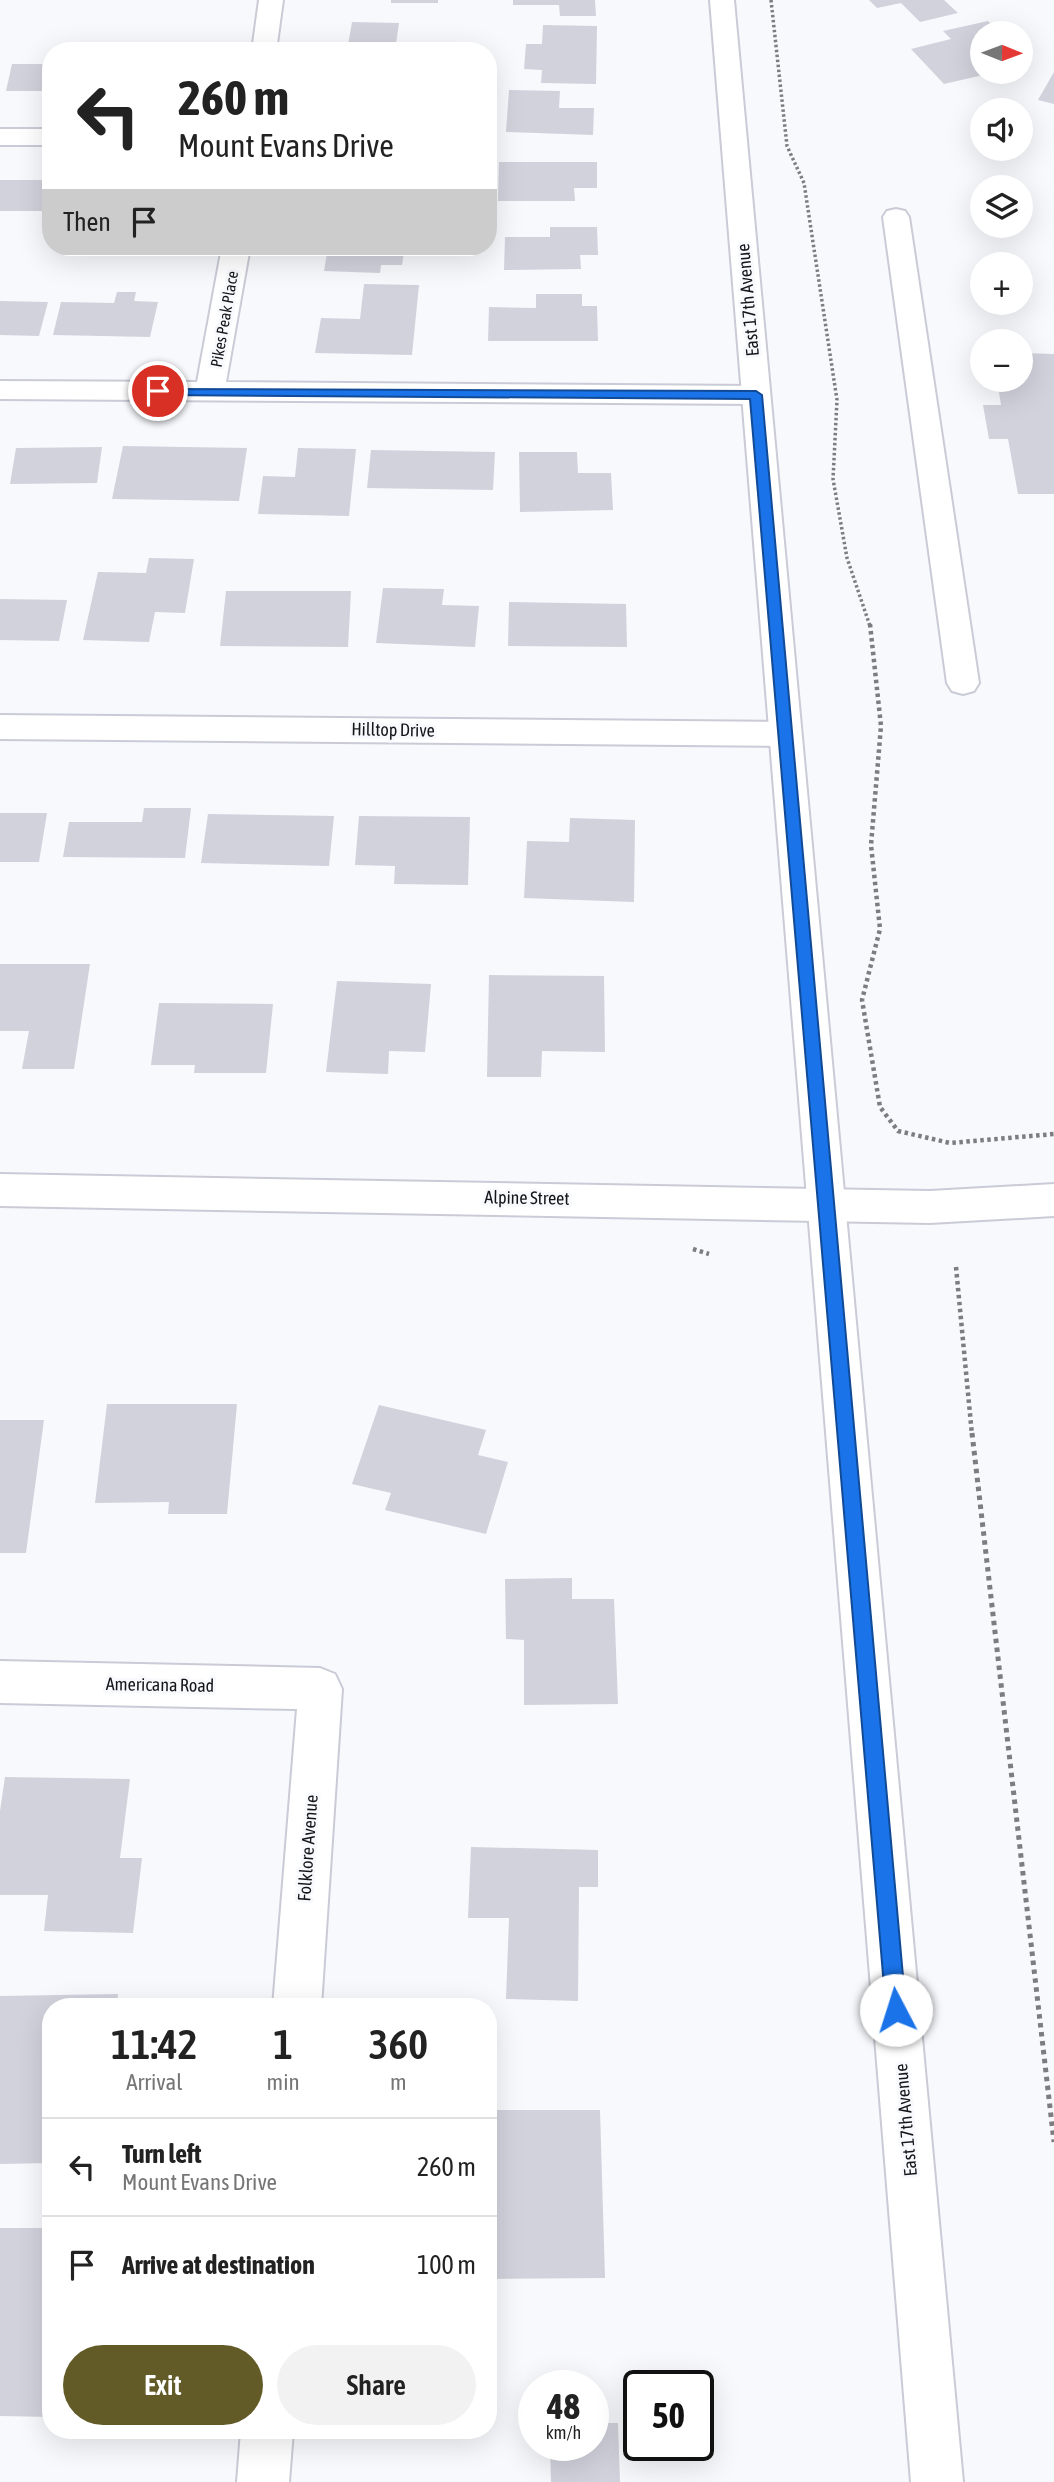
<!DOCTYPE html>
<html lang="en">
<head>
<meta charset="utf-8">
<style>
	body { margin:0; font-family:"Asap Condensed",sans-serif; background:#f2f2f2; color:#222; height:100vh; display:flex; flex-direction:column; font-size:26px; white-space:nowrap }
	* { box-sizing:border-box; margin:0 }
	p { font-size:23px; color:#767676 }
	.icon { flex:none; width:38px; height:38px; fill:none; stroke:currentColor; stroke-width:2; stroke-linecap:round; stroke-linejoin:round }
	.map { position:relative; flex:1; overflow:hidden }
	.drawer { position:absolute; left:42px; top:1998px; width:455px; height:441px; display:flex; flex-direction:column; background:#fff; border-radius:28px; box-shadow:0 7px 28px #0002 }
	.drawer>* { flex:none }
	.hud { position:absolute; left:42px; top:42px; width:455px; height:214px; border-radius:28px; box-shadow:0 7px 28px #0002; background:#fff; color:#222; overflow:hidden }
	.needle { width:46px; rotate:91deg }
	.fabs { position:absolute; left:970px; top:21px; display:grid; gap:14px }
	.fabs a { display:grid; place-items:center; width:63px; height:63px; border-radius:50%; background:#fff; box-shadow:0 7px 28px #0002; font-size:35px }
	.speed { position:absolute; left:518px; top:2370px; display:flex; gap:14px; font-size:35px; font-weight:700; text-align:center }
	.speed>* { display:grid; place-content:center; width:91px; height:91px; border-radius:50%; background:#fff; box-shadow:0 7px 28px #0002; line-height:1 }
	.speed small { font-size:18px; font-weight:400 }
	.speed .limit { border:4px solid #111; border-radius:10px; background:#fff; color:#111 }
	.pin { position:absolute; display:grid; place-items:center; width:60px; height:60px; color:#fff; margin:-30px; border:4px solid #fff; border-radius:50%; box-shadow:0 2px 7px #0007 }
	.me { position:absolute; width:77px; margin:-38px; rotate:355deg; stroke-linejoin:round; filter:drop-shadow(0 0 5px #0008) }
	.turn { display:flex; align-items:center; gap:24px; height:147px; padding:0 21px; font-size:32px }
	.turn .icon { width:91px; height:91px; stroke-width:2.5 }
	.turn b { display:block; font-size:49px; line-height:60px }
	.then { display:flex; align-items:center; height:66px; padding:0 21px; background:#0003; gap:14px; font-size:26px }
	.eta { display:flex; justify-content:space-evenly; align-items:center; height:119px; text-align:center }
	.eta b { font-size:42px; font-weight:600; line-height:49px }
	.button { display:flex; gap:14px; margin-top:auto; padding:14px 21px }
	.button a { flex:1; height:80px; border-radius:42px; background:#625b27; color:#fff; font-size:28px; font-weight:600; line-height:80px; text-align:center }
	.button a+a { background:#f2f2f2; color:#222 }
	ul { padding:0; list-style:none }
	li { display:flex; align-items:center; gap:21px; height:98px; padding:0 21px; border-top:2px solid #e0e0e0 }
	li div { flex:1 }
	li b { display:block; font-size:26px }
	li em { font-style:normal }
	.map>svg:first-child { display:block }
	.building { fill:#d1d2dc }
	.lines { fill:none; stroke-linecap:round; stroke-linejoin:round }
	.minor-casing { stroke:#cacbd6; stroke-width:4 }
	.major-casing { stroke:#cacbd6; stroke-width:4 }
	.path-far2 { stroke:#7d7d81; stroke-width:3.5; stroke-dasharray:2.5 2.5; stroke-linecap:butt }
	.path-far1 { stroke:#7d7d81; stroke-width:4.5; stroke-dasharray:3.5 3.5; stroke-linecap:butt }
	.path { stroke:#7d7d81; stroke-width:5; stroke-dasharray:4.5 4.5; stroke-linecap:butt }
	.minor { fill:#fff; fill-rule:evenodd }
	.major { fill:#fff; fill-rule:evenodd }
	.route { fill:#1a73e8; stroke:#114b97; stroke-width:2 }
	.labels { text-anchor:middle; stroke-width:6; stroke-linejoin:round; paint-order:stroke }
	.far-street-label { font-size:16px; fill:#151519; stroke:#f8f9fd }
	.street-label { font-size:18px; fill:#151519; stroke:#f8f9fd }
</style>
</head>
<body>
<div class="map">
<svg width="1054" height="2482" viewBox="0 0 1054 2482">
	<rect width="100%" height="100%" fill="#f8f9fd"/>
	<g class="building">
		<rect x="391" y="0" width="47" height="3"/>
		<path d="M513,0H595L596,16H560L559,5H513Z"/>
		<path d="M869,0H944L958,13L920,22L901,3L877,8Z"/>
		<path d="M988,21L1000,33H982V72L992,73L944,84L911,49L951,39L943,31Z"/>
		<path d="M352,22L399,23L395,51H347Z"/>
		<path d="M543,25L597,26L596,84L541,83L542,70L524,69L526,44H542Z"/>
		<path d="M12,64H51V91H6Z"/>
		<path d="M1054,72V104L1038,100Z"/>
		<path d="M509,90L560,91L559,108H594L593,135L506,132Z"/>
		<path d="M499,162H597V188H574L575,201H498Z"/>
		<rect x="0" y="180" width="51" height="31"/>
		<path d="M550,227H597L598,255H580L581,269L504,270L505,237H550Z"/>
		<path d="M328,247H405L402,265H381L380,273L324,271Z"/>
		<path d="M364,284L419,285L412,355L315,353L321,318L360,319Z"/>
		<path d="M117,292H136L134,301L158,302L150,337L53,335L61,302L114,303Z"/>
		<path d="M536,294H582V306H597L598,341H488L489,307L536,308Z"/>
		<path d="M0,301L48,302L39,336L0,335Z"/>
		<path d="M1020,353L1054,354V494H1018L1008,439H989L983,405H1001L997,380H1020Z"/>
		<path d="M123,446L247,448L239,501L112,499Z"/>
		<path d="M102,447L97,483L10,484L16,448Z"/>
		<path d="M298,448L356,449L349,516L258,514L263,476L295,477Z"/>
		<path d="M371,450L495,452L493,490L367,488Z"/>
		<path d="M519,452H577L578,473H611L613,510L520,512Z"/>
		<path d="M149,558L194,559L185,613L155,612L149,642L83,640L98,572L146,573Z"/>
		<path d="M383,588L444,589L442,605L479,606L475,647L376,643Z"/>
		<path d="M226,591H351L348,647L220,646Z"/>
		<path d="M0,599L67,600L59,641L0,640Z"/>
		<path d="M509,602L626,604L627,647L508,646Z"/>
		<path d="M144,808H191L185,858L63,857L69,822H142Z"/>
		<path d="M0,813H47L39,862H0Z"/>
		<path d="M208,814L334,816L329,866L201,863Z"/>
		<path d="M359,816L470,817L468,885L394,884L395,866L355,865Z"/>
		<path d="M570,818L635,820L634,902L524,898L527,841L569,842Z"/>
		<path d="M0,964H90L74,1069H22L29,1031H0Z"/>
		<path d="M489,975L604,976L605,1052L542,1051L541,1077H487Z"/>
		<path d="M337,981L431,984L425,1052L389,1051L388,1074L326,1072Z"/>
		<path d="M159,1003L273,1004L266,1073H194L195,1065H151Z"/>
		<path d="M107,1404H237L227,1514H168L169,1502L95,1503Z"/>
		<path d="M379,1405L486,1430L478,1455L508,1462L486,1534L385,1510L391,1493L352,1484Z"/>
		<path d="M0,1420H44L26,1553H0Z"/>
		<path d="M572,1578V1599H614L618,1704L524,1705V1640L506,1639L505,1579Z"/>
		<path d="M5,1777L130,1779L120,1858H142L133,1933L44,1931L48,1895H0V1811Z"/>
		<path d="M471,1847L598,1850V1887H579L578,2001L506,1999L509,1918H468Z"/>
		<path d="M118,1994L117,2007H51V2163L0,2164V1996Z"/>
		<path d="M488,2110H600L605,2278L488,2279Z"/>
		<path d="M0,2228H51V2417L0,2416Z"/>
		<path d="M593,2423H618L620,2482H551L550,2445H593Z"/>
	</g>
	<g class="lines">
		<defs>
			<g id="minor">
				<path d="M259,0H283L276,51H252Z"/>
				<rect x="0" y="129" width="51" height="16"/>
				<path d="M896,209L905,211L909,217L979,683L974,691L963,694L952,691L947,683L883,217L887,211Z"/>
				<path d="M222,247H250L226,382L756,386L766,389L770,395L766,401L756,404L0,399V381L197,382Z"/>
				<path d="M0,715L785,722L797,726L801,734L797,742L785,746L0,739Z"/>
				<path d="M0,1174L930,1191L1054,1184V1216L930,1223L0,1206Z"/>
				<path d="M0,1661L320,1668L335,1674L342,1689L321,2007H273L297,1709L0,1703Z"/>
				<path d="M241,2431H293L289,2482H237Z"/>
			</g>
			<path id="major" d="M710,0H734L963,2482H911Z"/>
		</defs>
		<use href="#minor" class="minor-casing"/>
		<use href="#major" class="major-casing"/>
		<path class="path-far2" d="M771,0L787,146L804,183L837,400L833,479L847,558L870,626"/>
		<g class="path-far1">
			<path d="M870,624L881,726L871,845L880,929L862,1000L880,1107L898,1131L950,1143L1054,1134"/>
			<path d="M693,1249L709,1254"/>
			<path d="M956,1267L972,1435"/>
		</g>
		<path class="path" d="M972,1433L1054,2142"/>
		<use href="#minor" class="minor"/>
		<use href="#major" class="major"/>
	</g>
	<path class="route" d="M153,389L756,391L762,395L906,2010L903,2017L896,2020L889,2017L886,2010L750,399L158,395L153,394Z"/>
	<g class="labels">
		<g class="far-street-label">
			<text transform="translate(224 319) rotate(-80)" y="6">Pikes Peak Place</text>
		</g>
		<g class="street-label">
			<text transform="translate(748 300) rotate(-95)" y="6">East 17th Avenue</text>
			<text transform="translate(393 730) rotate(1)" y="6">Hilltop Drive</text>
			<text transform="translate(527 1198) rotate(1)" y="6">Alpine Street</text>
			<text transform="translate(160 1685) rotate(1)" y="6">Americana Road</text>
			<text transform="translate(308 1848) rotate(-86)" y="6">Folklore Avenue</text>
			<text transform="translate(906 2120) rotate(-95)" y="6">East 17th Avenue</text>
		</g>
	</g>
</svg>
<div class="fabs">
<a><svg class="needle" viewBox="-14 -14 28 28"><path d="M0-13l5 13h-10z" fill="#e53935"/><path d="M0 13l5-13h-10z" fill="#767676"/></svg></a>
<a><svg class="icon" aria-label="sound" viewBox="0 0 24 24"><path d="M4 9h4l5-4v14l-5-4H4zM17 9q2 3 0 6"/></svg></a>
<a><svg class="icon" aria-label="layers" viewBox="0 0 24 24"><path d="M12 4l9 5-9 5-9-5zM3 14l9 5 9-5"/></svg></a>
<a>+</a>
<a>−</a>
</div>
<div class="speed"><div>48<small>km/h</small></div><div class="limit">50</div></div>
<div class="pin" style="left:158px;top:391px;background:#d93025"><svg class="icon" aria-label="arrive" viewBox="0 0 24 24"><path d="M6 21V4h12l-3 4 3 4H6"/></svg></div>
<svg class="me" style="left:896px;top:2010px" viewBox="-20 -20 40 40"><circle r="19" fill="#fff"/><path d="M0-13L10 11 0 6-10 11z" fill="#1a73e8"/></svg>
<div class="hud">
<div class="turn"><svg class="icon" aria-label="left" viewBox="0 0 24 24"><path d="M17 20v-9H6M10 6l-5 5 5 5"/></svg><div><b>260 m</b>Mount Evans Drive</div></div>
<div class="then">Then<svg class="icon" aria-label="arrive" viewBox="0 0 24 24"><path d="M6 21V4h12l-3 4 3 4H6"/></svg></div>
</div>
<section class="drawer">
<div class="eta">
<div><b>11:42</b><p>Arrival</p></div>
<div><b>1</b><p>min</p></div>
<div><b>360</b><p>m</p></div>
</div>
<ul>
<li><svg class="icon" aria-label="left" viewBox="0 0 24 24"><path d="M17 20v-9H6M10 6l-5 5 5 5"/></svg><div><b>Turn left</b><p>Mount Evans Drive</p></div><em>260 m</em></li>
<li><svg class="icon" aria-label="arrive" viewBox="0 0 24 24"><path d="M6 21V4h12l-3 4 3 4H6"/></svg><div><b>Arrive at destination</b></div><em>100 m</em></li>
</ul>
<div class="button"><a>Exit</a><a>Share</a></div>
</section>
</div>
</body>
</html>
